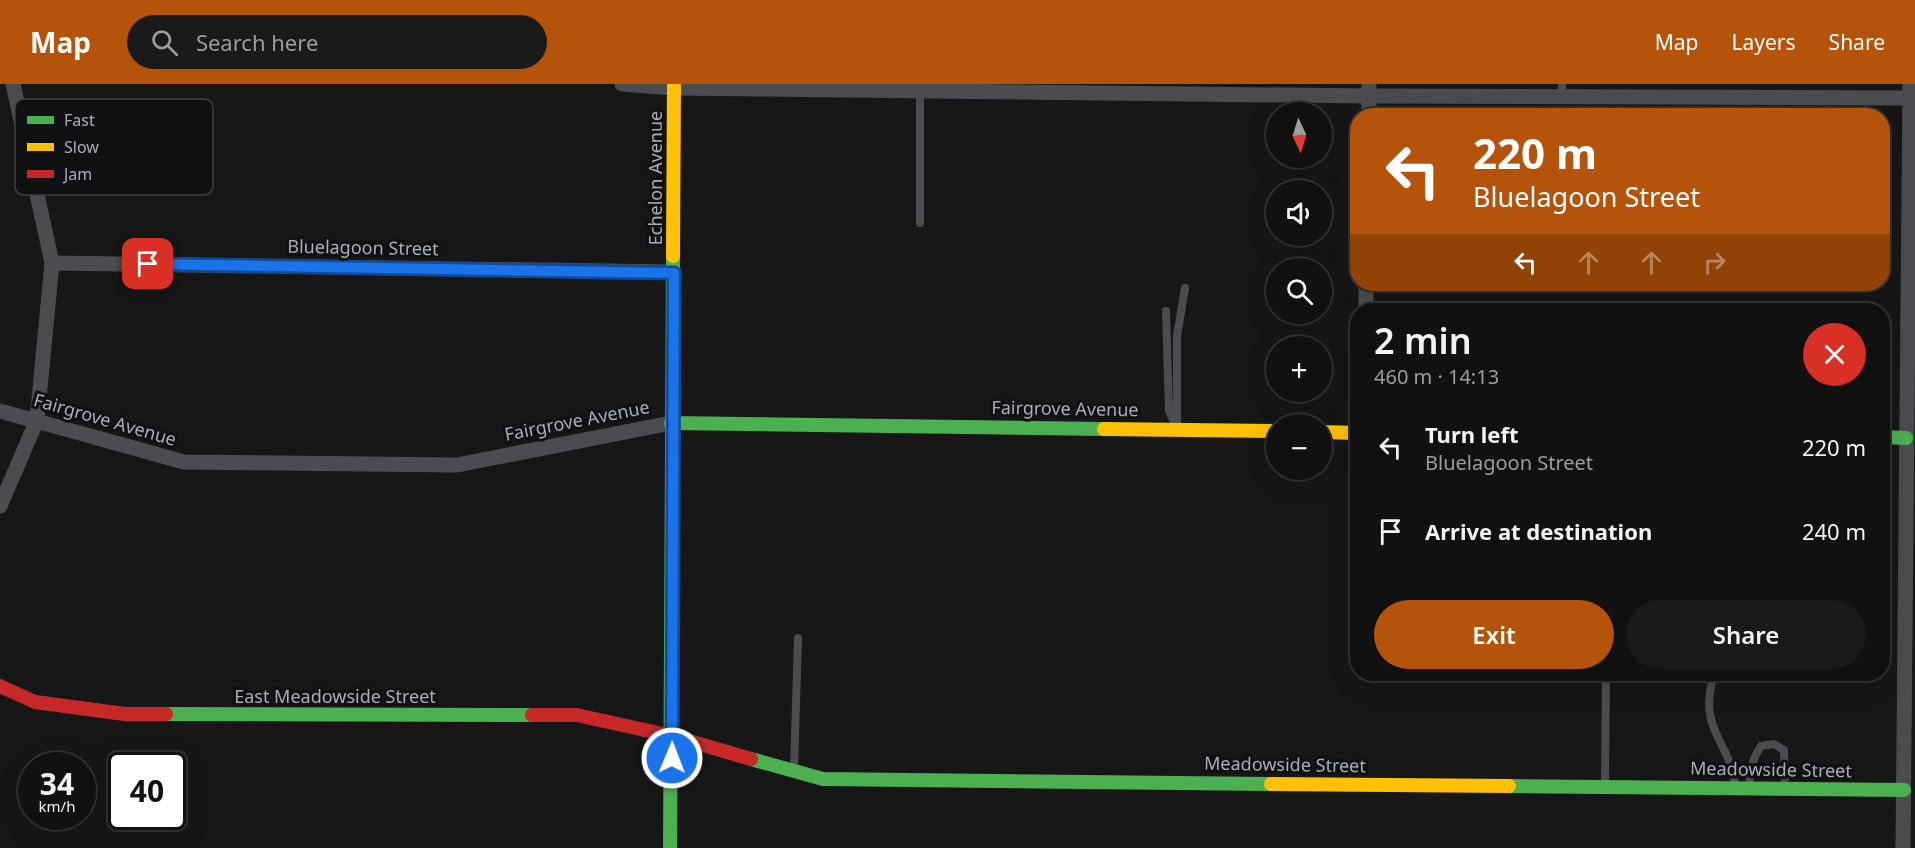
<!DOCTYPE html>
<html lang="en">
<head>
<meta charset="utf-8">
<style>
	body { margin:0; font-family:"Noto Sans",sans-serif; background:#1a1a1a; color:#f1f3f6; height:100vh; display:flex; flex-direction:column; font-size:22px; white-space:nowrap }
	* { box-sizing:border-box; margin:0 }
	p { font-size:20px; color:#9c9d9f }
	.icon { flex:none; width:33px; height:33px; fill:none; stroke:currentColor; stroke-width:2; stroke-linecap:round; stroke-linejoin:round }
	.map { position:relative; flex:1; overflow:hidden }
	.sheet { position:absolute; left:1350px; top:219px; width:540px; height:378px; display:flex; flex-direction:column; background:#111; border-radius:24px; box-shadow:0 6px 24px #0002,0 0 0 2px #303131 }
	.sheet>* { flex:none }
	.top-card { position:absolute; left:1350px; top:24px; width:540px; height:183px; border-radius:24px; box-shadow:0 6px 24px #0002,0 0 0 2px #303131; background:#b45309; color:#fff; overflow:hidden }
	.needle { width:39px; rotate:176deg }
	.tools { position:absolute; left:1266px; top:18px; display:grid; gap:12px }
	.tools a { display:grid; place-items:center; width:66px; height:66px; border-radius:50%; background:#111; box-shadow:0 6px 24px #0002,0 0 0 2px #303131; font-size:30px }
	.speed { position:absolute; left:18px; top:668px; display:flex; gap:12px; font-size:30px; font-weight:700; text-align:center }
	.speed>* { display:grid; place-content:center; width:78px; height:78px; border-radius:50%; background:#111; box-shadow:0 6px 24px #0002,0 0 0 2px #303131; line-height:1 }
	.speed small { font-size:15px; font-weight:400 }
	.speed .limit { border:3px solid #111; border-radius:9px; background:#fff; color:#111 }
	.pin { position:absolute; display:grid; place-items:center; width:51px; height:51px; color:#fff; margin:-26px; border-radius:12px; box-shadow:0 3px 9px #0006 }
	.me { position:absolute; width:66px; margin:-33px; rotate:1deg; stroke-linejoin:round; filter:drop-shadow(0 0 4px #0008) }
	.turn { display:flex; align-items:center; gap:21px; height:126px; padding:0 24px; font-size:27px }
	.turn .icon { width:78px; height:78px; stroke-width:2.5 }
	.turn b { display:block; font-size:42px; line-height:51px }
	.lanes { display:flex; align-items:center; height:57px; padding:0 24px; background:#0003; justify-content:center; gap:30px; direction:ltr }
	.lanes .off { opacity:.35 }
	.round { display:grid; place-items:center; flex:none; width:63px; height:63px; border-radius:32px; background:#1a1a1a }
	.headline { display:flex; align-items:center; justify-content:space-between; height:102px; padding:0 24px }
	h1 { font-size:36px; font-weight:600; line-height:45px }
	.button { display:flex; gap:12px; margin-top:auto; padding:12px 24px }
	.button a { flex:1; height:69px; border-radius:36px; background:#b45309; color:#fff; font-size:24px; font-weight:600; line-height:69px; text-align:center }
	.button a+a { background:#1a1a1a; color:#f1f3f6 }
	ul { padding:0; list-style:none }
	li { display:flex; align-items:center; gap:18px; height:84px; padding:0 24px }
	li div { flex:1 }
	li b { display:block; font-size:22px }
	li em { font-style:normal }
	header { display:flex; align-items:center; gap:36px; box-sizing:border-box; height:84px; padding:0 30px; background:#b45309; color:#fff }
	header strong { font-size:28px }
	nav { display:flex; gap:33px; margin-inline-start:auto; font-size:21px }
	.search { width:420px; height:54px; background:#1a1a1a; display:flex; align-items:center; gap:15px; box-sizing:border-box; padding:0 21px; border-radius:33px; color:#9c9d9f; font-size:22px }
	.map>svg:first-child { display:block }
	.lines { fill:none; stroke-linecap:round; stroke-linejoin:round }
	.lane { stroke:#4b4c50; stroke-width:8 }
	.street { stroke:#4b4c50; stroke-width:15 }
	.fast { stroke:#4caf50; stroke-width:14 }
	.slow { stroke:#ffc107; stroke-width:14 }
	.jam { stroke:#c62828; stroke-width:14 }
	.route-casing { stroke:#114b97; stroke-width:15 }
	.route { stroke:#1a73e8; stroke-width:10 }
	.labels { text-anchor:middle; stroke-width:6; stroke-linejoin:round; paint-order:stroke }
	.street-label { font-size:18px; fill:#a8adb8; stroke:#111113 }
	.key { fill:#111113; stroke:#3e4045; stroke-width:1.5 }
	.key-label { font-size:16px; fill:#a8adb8 }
</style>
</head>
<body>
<header>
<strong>Map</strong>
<div class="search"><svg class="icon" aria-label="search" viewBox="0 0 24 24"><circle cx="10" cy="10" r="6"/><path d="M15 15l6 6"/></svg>Search here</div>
<nav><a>Map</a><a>Layers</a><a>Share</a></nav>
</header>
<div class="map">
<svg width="1915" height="764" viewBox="0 0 1915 764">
	<rect width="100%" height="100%" fill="#171717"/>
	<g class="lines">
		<g class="lane">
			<path d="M920,7V139"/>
			<path d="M1562,13V0"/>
			<path d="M1166,227L1169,327L1175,341"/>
			<path d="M1177,344V252L1185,204"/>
			<path d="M1712,598C1699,649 1734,662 1735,704"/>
			<path d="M794,685L798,554"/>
			<path d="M1605,701L1606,590"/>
			<path d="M1749,702C1750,687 1752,675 1761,662L1774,660L1784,666L1785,703"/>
		</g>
		<g class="street">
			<path d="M622,0L674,4L1369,12L1915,14"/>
			<path d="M1369,32V0"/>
			<path d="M52,179L674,188"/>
			<path d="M1366,226V200"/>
			<path d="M0,327L184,378L457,381L671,339"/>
			<path d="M0,422L37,336L52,179L13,0"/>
			<path d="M1903,764L1910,0"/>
		</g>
		<g class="fast">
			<path d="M671,339L1104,345"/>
			<path d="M1882,353L1906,354"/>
			<path d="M166,630L532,631"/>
			<path d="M751,675L823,695L1271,700"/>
			<path d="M1509,702L1904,706"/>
			<path d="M670,764L673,172"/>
		</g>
		<g class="slow">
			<path d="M673,172L674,0"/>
			<path d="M1104,345L1276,347"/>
			<path d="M1322,348L1358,349"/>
			<path d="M1271,700L1509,702"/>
		</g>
		<g class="jam">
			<path d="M0,602L35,618L125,630H166"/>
			<path d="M532,631H577L672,652L751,675"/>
		</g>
	</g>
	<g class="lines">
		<defs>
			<path id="route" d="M148,180L674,189L672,674"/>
		</defs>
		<use href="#route" class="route-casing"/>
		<use href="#route" class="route"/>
	</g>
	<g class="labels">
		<g class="street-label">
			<text transform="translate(656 94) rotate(-90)" y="6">Echelon Avenue</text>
			<text transform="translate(363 164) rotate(1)" y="6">Bluelagoon Street</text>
			<text transform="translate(1065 325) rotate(1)" y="6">Fairgrove Avenue</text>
			<text transform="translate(105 336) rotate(16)" y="6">Fairgrove Avenue</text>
			<text transform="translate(577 337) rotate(-11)" y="6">Fairgrove Avenue</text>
			<text x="335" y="619">East Meadowside Street</text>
			<text transform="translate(1285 681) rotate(1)" y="6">Meadowside Street</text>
			<text transform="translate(1771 686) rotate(1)" y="6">Meadowside Street</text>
		</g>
	</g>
	<rect x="15" y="15" width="198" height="96" rx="9" class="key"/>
	<rect x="27" y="32" width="27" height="8" fill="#4caf50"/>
	<rect x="27" y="59" width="27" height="8" fill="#ffc107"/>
	<rect x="27" y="86" width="27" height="8" fill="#c62828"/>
	<g class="key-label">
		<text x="64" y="42">Fast</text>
		<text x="64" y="69">Slow</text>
		<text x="64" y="96">Jam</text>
	</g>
</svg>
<div class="tools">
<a><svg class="needle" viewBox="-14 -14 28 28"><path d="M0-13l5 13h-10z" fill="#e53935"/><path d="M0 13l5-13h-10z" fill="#9c9d9f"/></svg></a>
<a><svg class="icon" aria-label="sound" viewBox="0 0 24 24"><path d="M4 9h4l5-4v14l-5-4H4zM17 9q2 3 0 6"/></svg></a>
<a><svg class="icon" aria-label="search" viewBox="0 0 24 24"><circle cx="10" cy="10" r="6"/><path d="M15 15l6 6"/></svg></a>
<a>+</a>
<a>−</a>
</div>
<div class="speed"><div>34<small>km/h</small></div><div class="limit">40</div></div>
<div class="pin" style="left:148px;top:180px;background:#d93025"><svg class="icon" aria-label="arrive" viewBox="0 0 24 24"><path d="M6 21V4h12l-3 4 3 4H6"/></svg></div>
<svg class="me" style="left:672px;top:674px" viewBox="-20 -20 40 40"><circle r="17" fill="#1a73e8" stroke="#fff" stroke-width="3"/><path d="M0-11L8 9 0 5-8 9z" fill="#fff"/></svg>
<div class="top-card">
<div class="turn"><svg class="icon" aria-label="left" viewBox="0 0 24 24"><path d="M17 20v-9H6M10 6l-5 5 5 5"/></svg><div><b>220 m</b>Bluelagoon Street</div></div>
<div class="lanes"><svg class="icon" aria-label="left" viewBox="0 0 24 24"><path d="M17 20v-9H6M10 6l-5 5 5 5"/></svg><svg class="icon off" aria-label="ahead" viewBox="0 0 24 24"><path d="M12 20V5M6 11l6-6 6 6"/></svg><svg class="icon off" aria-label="ahead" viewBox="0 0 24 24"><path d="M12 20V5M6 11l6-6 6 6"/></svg><svg class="icon off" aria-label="right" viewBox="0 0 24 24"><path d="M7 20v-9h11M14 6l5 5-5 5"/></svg></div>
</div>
<section class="sheet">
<div class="headline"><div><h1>2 min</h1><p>460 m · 14:13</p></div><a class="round" style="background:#d93025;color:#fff"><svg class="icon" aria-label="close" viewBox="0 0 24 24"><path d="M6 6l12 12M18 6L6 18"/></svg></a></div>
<ul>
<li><svg class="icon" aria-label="left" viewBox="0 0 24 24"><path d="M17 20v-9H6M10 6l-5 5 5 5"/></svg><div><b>Turn left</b><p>Bluelagoon Street</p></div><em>220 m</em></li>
<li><svg class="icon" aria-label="arrive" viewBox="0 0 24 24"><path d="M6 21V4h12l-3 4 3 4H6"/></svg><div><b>Arrive at destination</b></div><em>240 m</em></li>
</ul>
<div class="button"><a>Exit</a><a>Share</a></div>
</section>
</div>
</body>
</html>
